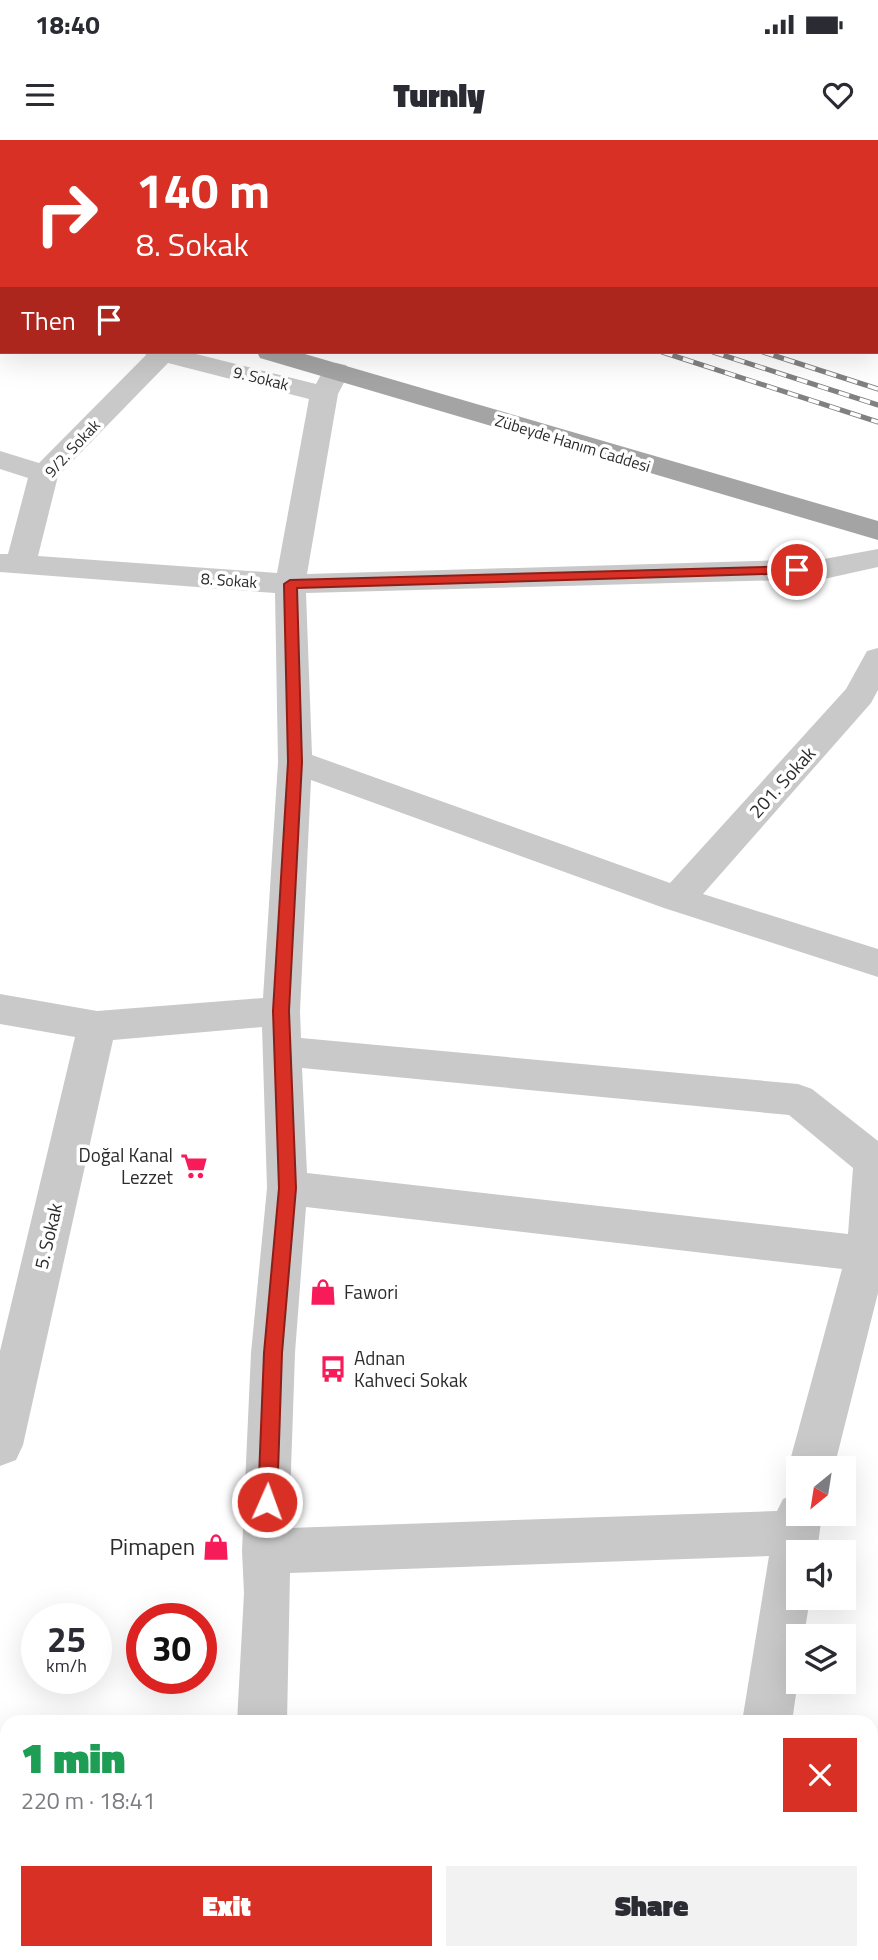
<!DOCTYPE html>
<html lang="en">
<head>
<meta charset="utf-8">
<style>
	body { margin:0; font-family:"Titillium Web",sans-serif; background:#f2f2f3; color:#2b2b33; height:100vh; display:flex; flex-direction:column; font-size:26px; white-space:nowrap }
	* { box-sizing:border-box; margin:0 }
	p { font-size:23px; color:#7c7c81 }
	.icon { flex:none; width:38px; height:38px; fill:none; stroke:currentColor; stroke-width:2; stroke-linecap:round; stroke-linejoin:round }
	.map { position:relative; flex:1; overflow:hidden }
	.panel { position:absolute; left:0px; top:1575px; width:878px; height:245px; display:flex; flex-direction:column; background:#fff; border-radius:21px 21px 0 0; box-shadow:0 7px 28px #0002 }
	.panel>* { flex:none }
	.banner { position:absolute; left:0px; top:0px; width:878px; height:214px; box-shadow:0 7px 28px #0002; background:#d93025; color:#fff; overflow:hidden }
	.needle { width:46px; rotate:210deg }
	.fabs { position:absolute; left:786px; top:1316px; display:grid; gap:14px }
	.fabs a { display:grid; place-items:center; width:70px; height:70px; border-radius:0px; background:#fff; box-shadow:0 7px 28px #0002; font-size:35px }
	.speed { position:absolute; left:21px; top:1463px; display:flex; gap:14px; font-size:35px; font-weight:700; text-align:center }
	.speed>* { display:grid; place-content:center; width:91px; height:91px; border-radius:50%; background:#fff; box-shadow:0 7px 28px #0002; line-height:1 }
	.speed small { font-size:18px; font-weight:400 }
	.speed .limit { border:10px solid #d22; background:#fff; color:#111 }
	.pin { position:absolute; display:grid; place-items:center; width:60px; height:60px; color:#fff; margin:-30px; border:4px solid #fff; border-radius:50%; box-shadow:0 2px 7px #0007 }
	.me { position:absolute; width:77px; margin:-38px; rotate:2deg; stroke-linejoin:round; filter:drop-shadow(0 0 5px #0008) }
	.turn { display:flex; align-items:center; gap:24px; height:147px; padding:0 21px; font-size:32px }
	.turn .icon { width:91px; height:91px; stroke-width:2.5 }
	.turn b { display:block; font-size:49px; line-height:60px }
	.then { display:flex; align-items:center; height:66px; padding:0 21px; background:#0003; gap:14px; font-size:26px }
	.round { display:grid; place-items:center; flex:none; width:74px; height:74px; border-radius:0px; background:#f2f2f3 }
	.summary { display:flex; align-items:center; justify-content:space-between; height:119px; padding:0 21px }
	h1 { font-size:42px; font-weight:800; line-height:52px; color:#1e9e55 }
	.cta { display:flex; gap:14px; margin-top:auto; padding:14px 21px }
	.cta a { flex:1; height:80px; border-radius:0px; background:#d93025; color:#fff; font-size:28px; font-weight:800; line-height:80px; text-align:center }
	.cta a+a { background:#f2f2f3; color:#2b2b33 }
	.status { display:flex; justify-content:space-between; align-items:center; height:49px; padding:0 35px; background:#fff; direction:ltr }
	.status svg { height:19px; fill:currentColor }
	header { display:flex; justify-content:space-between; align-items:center; height:91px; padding:0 21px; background:#fff; font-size:32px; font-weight:800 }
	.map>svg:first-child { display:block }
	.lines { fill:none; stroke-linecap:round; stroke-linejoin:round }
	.minor { fill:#c9c9c9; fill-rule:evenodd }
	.major { fill:#a4a4a4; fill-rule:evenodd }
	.rail-casing { stroke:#818181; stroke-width:5 }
	.rail { stroke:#fff; stroke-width:3.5; stroke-dasharray:11; stroke-linecap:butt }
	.route { fill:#d93025; stroke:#8d1f18; stroke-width:2 }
	.labels { text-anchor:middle; stroke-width:7; stroke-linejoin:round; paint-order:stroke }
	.far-street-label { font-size:16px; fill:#2c2c2c; stroke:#fff }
	.street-label { font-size:19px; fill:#2c2c2c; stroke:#fff }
	.poi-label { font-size:19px; fill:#2c2c2c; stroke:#fff; text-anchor:start }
	.near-poi-label { font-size:23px; fill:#2c2c2c; stroke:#fff; text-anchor:end }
</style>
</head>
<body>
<div class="status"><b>18:40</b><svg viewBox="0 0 49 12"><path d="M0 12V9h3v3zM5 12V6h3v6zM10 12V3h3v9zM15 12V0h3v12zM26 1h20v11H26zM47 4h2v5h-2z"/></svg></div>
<header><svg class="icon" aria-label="menu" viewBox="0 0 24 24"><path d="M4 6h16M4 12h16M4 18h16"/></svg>Turnly<svg class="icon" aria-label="heart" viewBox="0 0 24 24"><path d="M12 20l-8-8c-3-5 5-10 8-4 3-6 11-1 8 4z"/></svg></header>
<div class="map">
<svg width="878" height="1820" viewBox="0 0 878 1820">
	<rect width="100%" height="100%" fill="#fff"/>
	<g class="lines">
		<g class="minor">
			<path d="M494,0H518L492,2Z"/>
			<path d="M0,164L2,165V181L0,180Z"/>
			<path d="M144,212H188L316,244L326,225L336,223L346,225L350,231L338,254L307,434L824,419L878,409V427L824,439L306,453L312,615L670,743L846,549L867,511L878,508V550L871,563L703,754L878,809V837L664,768L311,640L300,871L301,898L798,944L812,949L878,1001V1153L834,1328H798V1344L788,1328L842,1129L306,1067L295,1213L289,1388L777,1371L783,1359L798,1353V1374H822L817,1412H798V1458H810L804,1496H798V1540L792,1582H742L769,1416L290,1433L287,1582H237L244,1453L242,1411L251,1213L267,1048L262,887L113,900L23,1305L16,1320L0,1326V1211L75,897L0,884V854L97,871L263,858L278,622L275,453L0,432V414H8L28,338L0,329V311L39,323L146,215ZM168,223L309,259L277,433L38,416L58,336ZM302,928L789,975L853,1028L848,1094L307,1033Z"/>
			<rect x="224" y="1813" width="54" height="7"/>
			<path d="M707,1813H761L760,1820H706Z"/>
		</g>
		<g class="major">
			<path d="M740,0H769L771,2H742Z"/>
			<rect x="877" y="45" width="1" height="14"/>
			<path d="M0,124L2,125V141L0,140Z"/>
			<path d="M257,212H298L878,381V400L260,218Z"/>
		</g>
		<defs>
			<g id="rail">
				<path d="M18,0L24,2"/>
				<path d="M60,0L65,2"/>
				<path d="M102,0L107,2"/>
				<path d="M662,212L878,282"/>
				<path d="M713,212L878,265"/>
				<path d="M763,212L878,249"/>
			</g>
		</defs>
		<use href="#rail" class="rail-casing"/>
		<use href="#rail" class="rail"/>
	</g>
	<path class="route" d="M797,426L803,430L801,433L297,448L302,622L289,871L296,1048L282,1213L277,1362L274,1368L267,1371L260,1368L258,1362L264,1213L279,1048L273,871L288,622L284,444L290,440Z"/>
	<defs>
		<symbol id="supermarket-bare" viewBox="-9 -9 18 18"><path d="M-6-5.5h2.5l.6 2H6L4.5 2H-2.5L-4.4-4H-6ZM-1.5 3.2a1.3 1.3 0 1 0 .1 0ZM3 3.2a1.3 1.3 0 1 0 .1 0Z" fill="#f71b5a" stroke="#fff" stroke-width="2.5" paint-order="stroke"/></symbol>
		<symbol id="shop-bare" viewBox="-9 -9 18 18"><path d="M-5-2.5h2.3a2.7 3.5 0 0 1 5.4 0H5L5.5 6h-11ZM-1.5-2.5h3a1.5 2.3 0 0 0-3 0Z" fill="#f71b5a" stroke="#fff" stroke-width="2.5" paint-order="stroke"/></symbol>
		<symbol id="bus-bare" viewBox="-9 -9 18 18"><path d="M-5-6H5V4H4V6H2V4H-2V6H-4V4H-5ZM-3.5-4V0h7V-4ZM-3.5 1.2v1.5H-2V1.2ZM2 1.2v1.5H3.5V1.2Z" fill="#f71b5a" stroke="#fff" stroke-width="2.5" paint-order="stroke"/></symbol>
	</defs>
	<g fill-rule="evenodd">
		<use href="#supermarket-bare" x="175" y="1007" width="38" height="38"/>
		<use href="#shop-bare" x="304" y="1133" width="38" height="38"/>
		<use href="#bus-bare" x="314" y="1210" width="38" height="38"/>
		<use href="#shop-bare" x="197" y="1388" width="38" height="38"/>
	</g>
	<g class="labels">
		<g class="far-street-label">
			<text transform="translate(261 238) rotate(14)" y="6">9. Sokak</text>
			<text transform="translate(573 303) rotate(17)" y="6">Zübeyde Hanım Caddesi</text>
			<text transform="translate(72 308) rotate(-47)" y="6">9/2. Sokak</text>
			<text transform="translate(229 440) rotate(4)" y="6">8. Sokak</text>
		</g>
		<g class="street-label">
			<text transform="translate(782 642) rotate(-48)" y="7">201. Sokak</text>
			<text transform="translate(48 1096) rotate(-77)" y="7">5. Sokak</text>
		</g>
		<g class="poi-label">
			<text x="173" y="1022" text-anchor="end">Doğal Kanal<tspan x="173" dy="22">Lezzet</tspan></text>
			<text x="344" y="1159">Fawori</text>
			<text x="354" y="1225">Adnan<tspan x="354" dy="22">Kahveci Sokak</tspan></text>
		</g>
		<g class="near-poi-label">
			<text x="195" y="1415">Pimapen</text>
		</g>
	</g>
</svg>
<div class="fabs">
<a><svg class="needle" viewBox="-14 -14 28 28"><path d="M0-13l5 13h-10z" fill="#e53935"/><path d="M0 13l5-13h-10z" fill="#7c7c81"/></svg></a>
<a><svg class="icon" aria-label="sound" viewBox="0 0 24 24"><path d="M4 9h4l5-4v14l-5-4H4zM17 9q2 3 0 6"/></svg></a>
<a><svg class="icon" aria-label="layers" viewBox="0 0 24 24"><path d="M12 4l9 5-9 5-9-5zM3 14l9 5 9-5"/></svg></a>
</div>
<div class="speed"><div>25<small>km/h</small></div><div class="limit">30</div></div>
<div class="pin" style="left:797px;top:430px;background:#d93025"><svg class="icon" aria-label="arrive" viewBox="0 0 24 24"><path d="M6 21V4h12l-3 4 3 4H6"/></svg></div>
<svg class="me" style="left:267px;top:1362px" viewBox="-20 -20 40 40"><circle r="17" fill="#d93025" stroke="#fff" stroke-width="3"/><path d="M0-11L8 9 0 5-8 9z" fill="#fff"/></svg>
<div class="banner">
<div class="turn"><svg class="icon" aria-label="right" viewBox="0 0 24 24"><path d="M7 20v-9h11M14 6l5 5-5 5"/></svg><div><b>140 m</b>8. Sokak</div></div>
<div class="then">Then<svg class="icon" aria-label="arrive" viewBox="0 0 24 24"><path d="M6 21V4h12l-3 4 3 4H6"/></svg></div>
</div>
<section class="panel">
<div class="summary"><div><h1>1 min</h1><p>220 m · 18:41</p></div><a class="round" style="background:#d93025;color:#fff"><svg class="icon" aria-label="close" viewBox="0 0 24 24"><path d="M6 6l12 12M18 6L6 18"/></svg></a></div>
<div class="cta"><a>Exit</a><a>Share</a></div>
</section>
</div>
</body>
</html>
